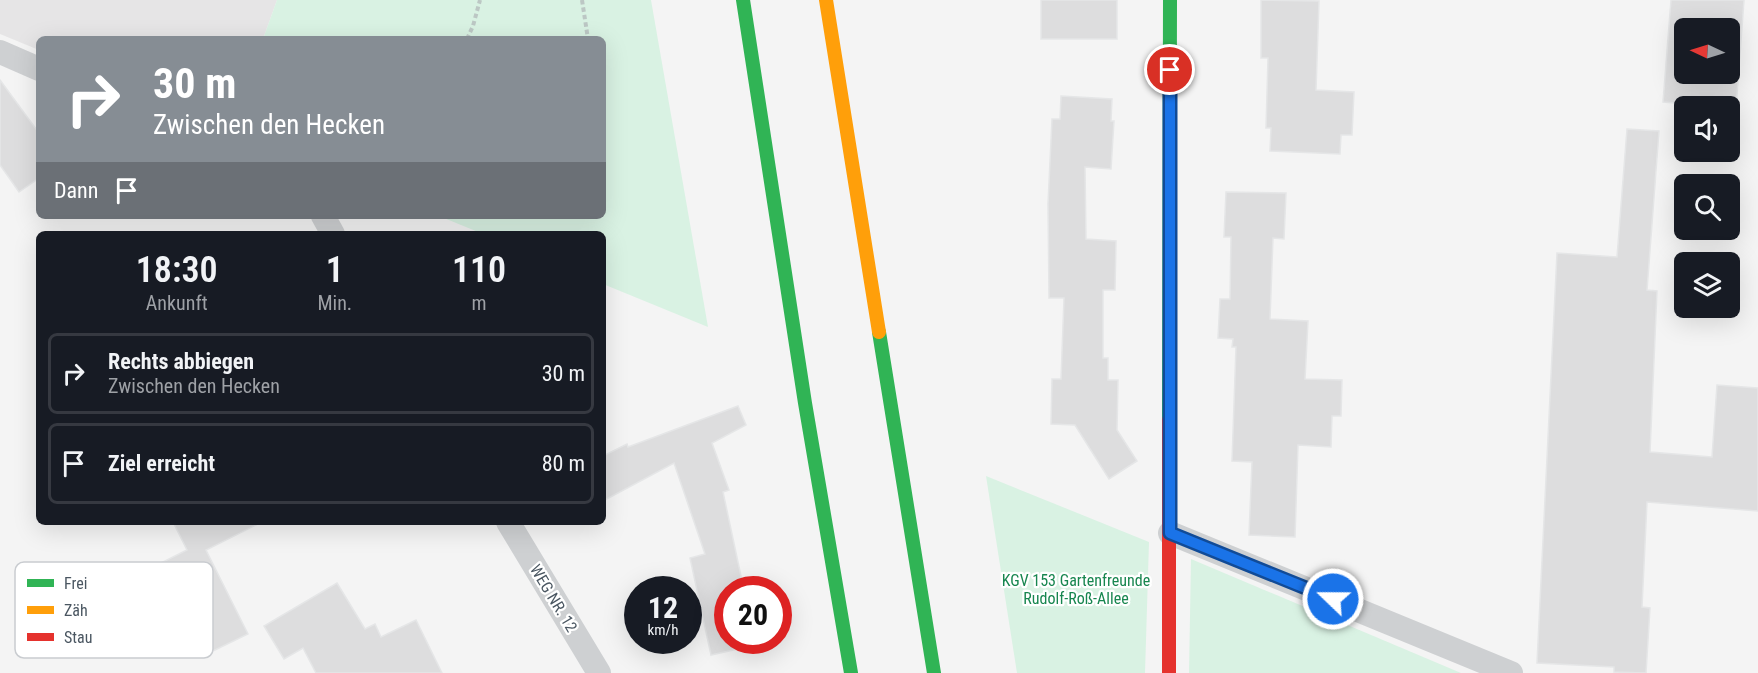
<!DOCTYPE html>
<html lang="de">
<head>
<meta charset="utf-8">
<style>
	body { margin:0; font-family:"Roboto Condensed",sans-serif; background:#242831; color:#f1f3f6; height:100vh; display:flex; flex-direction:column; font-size:22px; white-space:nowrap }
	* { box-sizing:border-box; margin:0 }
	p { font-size:20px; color:#9ea1a6 }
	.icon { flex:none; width:33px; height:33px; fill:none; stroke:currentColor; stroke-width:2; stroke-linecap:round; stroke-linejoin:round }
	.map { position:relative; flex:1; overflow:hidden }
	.details { position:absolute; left:36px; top:231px; width:570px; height:294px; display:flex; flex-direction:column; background:#171b24; border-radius:9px; box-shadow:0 6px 24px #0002 }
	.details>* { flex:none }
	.guide { position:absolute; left:36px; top:36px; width:570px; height:183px; border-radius:9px; box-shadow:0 6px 24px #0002; background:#868d94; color:#fff; overflow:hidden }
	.needle { width:39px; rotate:274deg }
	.tools { position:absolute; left:1674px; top:18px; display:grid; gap:12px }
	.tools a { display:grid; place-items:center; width:66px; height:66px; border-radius:9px; background:#171b24; box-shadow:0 6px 24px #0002; font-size:30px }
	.speed { position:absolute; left:624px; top:576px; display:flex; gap:12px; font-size:30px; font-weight:700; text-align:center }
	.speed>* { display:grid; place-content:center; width:78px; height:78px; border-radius:50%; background:#171b24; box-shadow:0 6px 24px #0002; line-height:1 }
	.speed small { font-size:15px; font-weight:400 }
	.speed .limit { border:9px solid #d22; background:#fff; color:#111 }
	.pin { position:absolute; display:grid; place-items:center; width:51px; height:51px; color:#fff; margin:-26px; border:3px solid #fff; border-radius:50%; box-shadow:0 2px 6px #0007 }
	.me { position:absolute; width:66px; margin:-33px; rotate:292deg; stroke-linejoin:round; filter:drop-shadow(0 0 4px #0008) }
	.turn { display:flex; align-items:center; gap:21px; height:126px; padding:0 18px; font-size:27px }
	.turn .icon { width:78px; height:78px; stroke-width:2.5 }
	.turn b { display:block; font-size:42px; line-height:51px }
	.then { display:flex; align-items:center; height:57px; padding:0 18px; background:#0003; gap:12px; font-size:22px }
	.eta { display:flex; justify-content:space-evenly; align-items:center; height:102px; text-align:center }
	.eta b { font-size:36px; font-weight:600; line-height:42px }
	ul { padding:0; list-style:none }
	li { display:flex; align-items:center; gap:18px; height:81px; margin:0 12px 9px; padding:0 6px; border:3px solid #363941; border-radius:9px }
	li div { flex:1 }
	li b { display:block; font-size:22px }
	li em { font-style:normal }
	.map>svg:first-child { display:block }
	.education { fill:#e6e5e6 }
	.green { fill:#d9f2e3 }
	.building { fill:#ddddde; stroke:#e5e6e7; stroke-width:1.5; fill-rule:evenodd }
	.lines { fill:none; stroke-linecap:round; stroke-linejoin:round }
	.path { stroke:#bcc7c4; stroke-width:4; stroke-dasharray:4.5 3; stroke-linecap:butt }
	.lane { stroke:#ced0d2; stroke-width:24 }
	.fast { stroke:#30b455; stroke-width:14 }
	.slow { stroke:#ff9f0a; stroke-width:14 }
	.jam { stroke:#e5322d; stroke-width:14 }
	.route-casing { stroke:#114b97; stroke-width:15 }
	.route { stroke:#1a73e8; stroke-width:10 }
	.labels { text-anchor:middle; stroke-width:4.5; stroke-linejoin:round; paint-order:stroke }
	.park-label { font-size:16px; fill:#17864f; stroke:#fff }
	.street-label { font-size:16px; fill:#4a5661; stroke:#fff }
	.key { fill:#fff; stroke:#c9ccd0; stroke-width:1.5 }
	.key-label { font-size:16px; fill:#4a5661 }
</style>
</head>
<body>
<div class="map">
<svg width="1758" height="673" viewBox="0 0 1758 673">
	<rect width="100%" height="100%" fill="#f4f4f4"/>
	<path class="education" d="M0,0H277L263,39H39V50L0,34Z"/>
	<g class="green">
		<path d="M277,0H651L708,327L603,284V234H483L439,216H603V39H263Z"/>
		<path d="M986,476L1149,542L1145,673H1017Z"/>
		<path d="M1191,559L1461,673H1189Z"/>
	</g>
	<g class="building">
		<rect x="1041" y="0" width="76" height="39"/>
		<path d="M1261,0L1319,1L1316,90L1354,92L1352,135H1341L1340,154L1270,151L1271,128H1266L1268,58H1261Z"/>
		<path d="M1671,0H1744L1736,108L1663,102ZM1684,28H1730V74H1684Z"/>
		<path d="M0,80L39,133V178L19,192L0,165Z"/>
		<path d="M1061,96L1112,99L1111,121H1114L1111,169L1085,167L1086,239L1116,241L1115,290H1103V358H1108V380H1118L1117,430L1137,461L1109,479L1075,425L1051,424L1052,379H1061L1064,298H1049L1048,204L1052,119H1060Z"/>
		<path d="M1627,129L1659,131L1647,290L1657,291L1650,452L1712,457L1717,385L1758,388V511L1647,502L1642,607L1650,608L1646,673L1614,672V667L1537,663L1557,253L1617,257Z"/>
		<path d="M1226,192L1286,193L1284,239L1273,238L1270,319L1308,321L1305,379L1342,380L1341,416H1332L1331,447L1298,445L1295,537L1249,535L1252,462L1232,461L1236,347H1232L1233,339L1218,338L1220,299H1230L1231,237H1224Z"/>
		<path d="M738,406L746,425L712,443L729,490L723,492L744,590H728V640H756V645L711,655L690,558L705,554L674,463L603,501V456L627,444L628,447Z"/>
		<path d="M173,522H262L206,550L248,634L213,651L190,605L126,638L103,592L187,550Z"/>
		<path d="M337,583L365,629L375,624L381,637L416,620L442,673H316L303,648L284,659L264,626Z"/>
	</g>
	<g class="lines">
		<g class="path">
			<path d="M582,0L588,39"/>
			<path d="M467,39L473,26L480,0"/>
		</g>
		<g class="lane">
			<path d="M0,52L39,69"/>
			<path d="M323,216L333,234"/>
			<path d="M508,522L599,673"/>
			<path d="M1170,533L1511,673"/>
		</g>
		<g class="fast">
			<path d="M743,0L805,403L851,673"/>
			<path d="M879,332L934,673"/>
			<path d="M1169,420L1170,0"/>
		</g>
		<path class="slow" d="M826,0L879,332"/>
		<path class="jam" d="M1169,673V420"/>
	</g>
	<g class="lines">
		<defs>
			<path id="route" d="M1170,70V533L1333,599"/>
		</defs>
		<use href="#route" class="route-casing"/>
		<use href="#route" class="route"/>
	</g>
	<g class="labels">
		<g class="park-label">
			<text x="1076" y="586">KGV 153 Gartenfreunde<tspan x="1076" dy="18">Rudolf-Roß-Allee</tspan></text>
		</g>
		<g class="street-label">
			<text transform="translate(554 598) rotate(59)" y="6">WEG NR. 12</text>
		</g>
	</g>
	<rect x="15" y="562" width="198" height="96" rx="9" class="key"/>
	<rect x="27" y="579" width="27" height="8" fill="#30b455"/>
	<rect x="27" y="606" width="27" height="8" fill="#ff9f0a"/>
	<rect x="27" y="633" width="27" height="8" fill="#e5322d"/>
	<g class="key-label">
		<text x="64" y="589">Frei</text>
		<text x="64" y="616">Zäh</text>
		<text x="64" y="643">Stau</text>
	</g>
</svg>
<div class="tools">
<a><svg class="needle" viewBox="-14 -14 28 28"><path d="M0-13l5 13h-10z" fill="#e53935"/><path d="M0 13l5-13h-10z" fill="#9ea1a6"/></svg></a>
<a><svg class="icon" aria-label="sound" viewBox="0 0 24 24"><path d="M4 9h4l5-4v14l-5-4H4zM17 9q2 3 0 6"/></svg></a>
<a><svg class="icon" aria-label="search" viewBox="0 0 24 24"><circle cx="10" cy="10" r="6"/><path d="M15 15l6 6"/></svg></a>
<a><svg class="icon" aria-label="layers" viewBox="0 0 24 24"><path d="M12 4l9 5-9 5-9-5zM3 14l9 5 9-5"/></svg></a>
</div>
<div class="speed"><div>12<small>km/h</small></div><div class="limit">20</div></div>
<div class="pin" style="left:1170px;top:70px;background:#d93025"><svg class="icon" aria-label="arrive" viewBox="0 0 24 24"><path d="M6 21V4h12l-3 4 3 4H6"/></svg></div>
<svg class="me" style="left:1333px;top:599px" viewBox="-20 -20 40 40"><circle r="17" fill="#1a73e8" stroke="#fff" stroke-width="3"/><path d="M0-11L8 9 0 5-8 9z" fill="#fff"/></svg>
<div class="guide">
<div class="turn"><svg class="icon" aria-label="right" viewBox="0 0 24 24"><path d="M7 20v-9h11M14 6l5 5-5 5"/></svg><div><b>30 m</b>Zwischen den Hecken</div></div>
<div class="then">Dann<svg class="icon" aria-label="arrive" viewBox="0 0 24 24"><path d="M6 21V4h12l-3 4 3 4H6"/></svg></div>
</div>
<section class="details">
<div class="eta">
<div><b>18:30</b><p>Ankunft</p></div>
<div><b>1</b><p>Min.</p></div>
<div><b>110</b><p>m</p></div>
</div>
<ul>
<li><svg class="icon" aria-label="right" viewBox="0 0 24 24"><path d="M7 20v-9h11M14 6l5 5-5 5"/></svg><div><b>Rechts abbiegen</b><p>Zwischen den Hecken</p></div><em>30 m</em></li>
<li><svg class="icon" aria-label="arrive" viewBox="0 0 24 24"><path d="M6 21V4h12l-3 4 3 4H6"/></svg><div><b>Ziel erreicht</b></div><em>80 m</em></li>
</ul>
</section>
</div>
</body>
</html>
